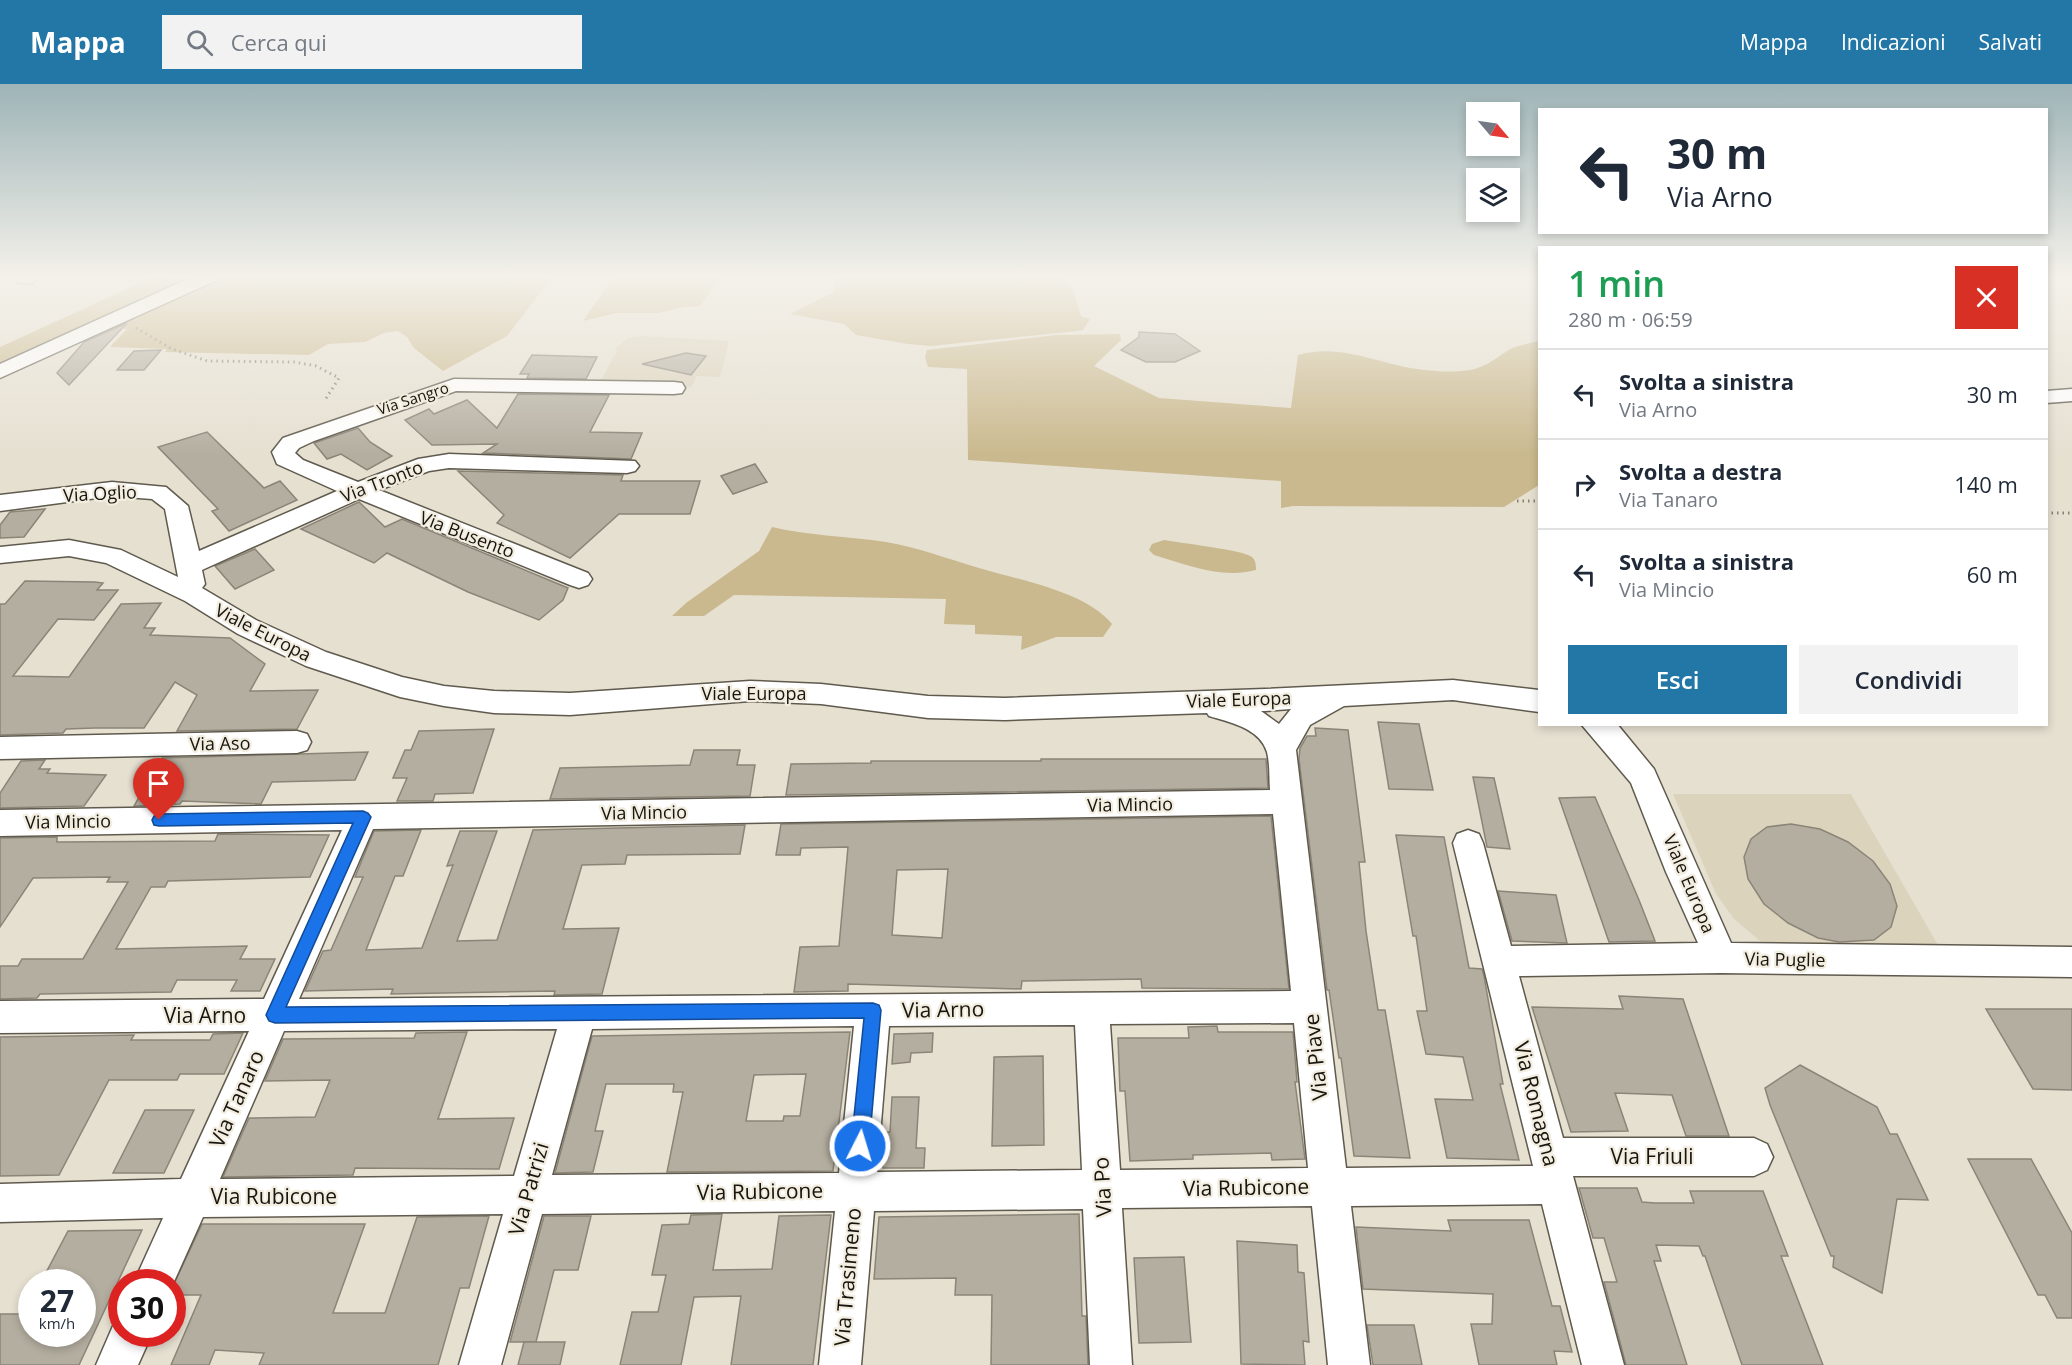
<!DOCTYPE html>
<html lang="it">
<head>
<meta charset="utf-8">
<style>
	body { margin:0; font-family:"Open Sans",sans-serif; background:#f2f2f3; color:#1f2937; height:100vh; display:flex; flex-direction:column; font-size:22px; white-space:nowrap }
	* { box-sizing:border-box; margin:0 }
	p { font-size:20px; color:#747a83 }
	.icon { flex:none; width:33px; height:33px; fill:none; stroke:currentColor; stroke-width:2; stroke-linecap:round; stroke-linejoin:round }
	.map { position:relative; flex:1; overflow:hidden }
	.sheet { position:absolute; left:1538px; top:162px; width:510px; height:480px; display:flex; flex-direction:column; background:#fff; border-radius:0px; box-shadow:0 3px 9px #0003 }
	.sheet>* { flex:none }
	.hud { position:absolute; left:1538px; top:24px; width:510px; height:126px; border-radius:0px; box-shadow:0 3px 9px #0003; background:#fff; color:#1f2937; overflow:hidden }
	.needle { width:39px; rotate:119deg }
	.tools { position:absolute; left:1466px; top:18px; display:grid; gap:12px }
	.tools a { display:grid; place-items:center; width:54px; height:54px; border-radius:0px; background:#fff; box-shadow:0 3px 9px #0003; font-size:30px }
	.speed { position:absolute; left:18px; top:1185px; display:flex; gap:12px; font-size:30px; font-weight:700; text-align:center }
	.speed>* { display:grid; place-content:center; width:78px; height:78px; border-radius:50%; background:#fff; box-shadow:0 3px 9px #0003; line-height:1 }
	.speed small { font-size:15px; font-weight:400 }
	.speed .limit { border:9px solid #d22; background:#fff; color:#111 }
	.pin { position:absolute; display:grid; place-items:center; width:51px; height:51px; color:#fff; margin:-62px -26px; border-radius:50% 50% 50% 0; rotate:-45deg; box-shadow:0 0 6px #0007 }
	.pin .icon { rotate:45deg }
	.me { position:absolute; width:66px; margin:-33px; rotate:5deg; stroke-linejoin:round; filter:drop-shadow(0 0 4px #0008) }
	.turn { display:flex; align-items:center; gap:21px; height:126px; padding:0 30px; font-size:27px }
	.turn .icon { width:78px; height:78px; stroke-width:2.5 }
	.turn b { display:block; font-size:42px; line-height:51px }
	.round { display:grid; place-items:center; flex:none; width:63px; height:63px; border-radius:0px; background:#f2f2f3 }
	.headline { display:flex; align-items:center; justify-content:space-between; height:102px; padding:0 30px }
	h1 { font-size:36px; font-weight:600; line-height:45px; color:#1e9e55 }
	.button { display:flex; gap:12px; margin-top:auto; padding:12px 30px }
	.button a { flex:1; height:69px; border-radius:0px; background:#2277a7; color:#fff; font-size:24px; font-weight:600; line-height:69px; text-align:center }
	.button a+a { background:#f2f2f3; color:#1f2937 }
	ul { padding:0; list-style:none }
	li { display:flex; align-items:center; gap:18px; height:90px; padding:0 30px; border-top:2px solid #e0e1e3 }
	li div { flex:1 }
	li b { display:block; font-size:22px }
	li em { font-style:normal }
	header { display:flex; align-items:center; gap:36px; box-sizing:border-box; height:84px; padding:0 30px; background:#2277a7; color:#fff }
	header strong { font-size:28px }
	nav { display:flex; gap:33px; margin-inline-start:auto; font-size:21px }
	.search { width:420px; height:54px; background:#f2f2f3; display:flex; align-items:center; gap:15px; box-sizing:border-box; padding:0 21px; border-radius:0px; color:#747a83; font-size:22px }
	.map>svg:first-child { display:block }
	.built { fill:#dcd3bd }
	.green { fill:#cab98e }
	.building { fill:#b4aea0; stroke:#8b8578; stroke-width:1.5; fill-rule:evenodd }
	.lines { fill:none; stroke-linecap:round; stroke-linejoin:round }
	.minor-casing { stroke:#5f5a4d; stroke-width:3 }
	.path { stroke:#878278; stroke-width:3; stroke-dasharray:1.5 4; stroke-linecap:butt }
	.minor { fill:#fff; fill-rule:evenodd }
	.route { fill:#1a73e8; stroke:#114b97; stroke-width:1.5 }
	.labels { text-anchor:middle; stroke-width:4.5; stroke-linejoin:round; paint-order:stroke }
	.far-street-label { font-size:15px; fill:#171510; stroke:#f3eddf }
	.street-label { font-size:18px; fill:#171510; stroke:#f3eddf }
	.near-street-label { font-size:21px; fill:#171510; stroke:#f3eddf }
</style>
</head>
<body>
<header>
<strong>Mappa</strong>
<div class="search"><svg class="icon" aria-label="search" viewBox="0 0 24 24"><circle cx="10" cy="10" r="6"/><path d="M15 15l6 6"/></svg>Cerca qui</div>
<nav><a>Mappa</a><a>Indicazioni</a><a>Salvati</a></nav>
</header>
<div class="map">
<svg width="2072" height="1281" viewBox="0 0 2072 1281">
	<rect width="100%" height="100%" fill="#e6e0d1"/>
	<g class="built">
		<path d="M642,252L729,257L720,293L697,292L691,303L599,300L617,267L615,265L628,254Z"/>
		<path d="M1673,710H1851L1942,868L1790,867L1760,857L1734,835L1716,810Z"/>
	</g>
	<g class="green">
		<path d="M224,192H553L507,252L443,287L414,264L407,253L398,247L384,249L365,258L328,260L309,271L165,268L167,265L110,263L127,245L112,244Z"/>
		<path d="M614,192H725L717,198L700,222L683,223L658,229H617L583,237Z"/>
		<path d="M836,192H1060L1073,205L1081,232L1090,235L1083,246L1077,247L931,262L908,260L856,251L844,240L790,230L834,208Z"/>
		<path d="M151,194L185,196L0,278V263Z"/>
		<path d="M1120,250L1121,256L1094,282L1159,314L1291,324L1298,271C1342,258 1382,282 1425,286C1441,288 1466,289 1480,283C1492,279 1501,270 1512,264C1520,261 1530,259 1539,257V401L1504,423L1293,422L1281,424V397L968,376L967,285L928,283L925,273L927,266L1056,251Z"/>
		<path d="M772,443C809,452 848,452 886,458C917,463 948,475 979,484C1018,496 1085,507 1112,540L1103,553H1056L1021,566L1022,552L975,550V541L944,540L946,515L734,511L704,532H672L686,519L759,467Z"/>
		<path d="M1164,456C1179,459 1244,466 1252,473C1256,477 1256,481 1256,486C1221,495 1187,481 1154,471L1149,466L1152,460Z"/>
	</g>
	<g class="building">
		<path d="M127,239L69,301L57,289L84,258Z"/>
		<path d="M1139,248L1175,250L1200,267L1175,278H1146L1121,266L1139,253Z"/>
		<path d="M161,266L144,286H117L134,267Z"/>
		<path d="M686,269L706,272L691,291L642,280Z"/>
		<path d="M532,271L597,273L586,295L527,294L529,290H520Z"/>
		<path d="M518,310L609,311L590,348L642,349L631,375L483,369L497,360L432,361L405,336L429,325L434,330L467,316L497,344Z"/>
		<path d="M358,344L370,358L392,372L367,386L341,370L327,375L314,359Z"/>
		<path d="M207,348L264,404L280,397L297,416L229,447L212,427L218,425L158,363Z"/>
		<path d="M755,380L767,398L733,410L721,392Z"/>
		<path d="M458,387L623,391L621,397H700L690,430H619L570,474L497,439L504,431Z"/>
		<path d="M359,418L385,443L402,435L568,504L563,516L539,536L468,508L387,469L374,479L301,445Z"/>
		<path d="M45,425L24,453L0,454V441L10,428Z"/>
		<path d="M255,465L274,486L235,505L215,482Z"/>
		<path d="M25,497L95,498L103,499L97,506H118L94,536L58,535L13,592L69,593L121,520L161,519L144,544H155L150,551L230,554L265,580L250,607L318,606L297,645L177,647L197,611L175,598L144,644H95L66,645L63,649L0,651V520H5Z"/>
		<path d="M1378,638L1419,640L1433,706L1389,705Z"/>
		<path d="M1315,644L1348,646L1365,778H1359L1366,847L1378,926H1385L1410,1074L1354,1072L1341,974H1339L1329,906H1327L1299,675L1300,664L1307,652H1316Z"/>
		<path d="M494,645L473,709L435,710L433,717H397L407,694H393L405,666H411L419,647Z"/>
		<path d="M694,666H740L737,681H755L750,712L550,715L560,684L690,681Z"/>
		<path d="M368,668L355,696L272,698L261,720L182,717L180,720L134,722L162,674Z"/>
		<path d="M1041,675H1266L1268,704L786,711L791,680L871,679V677H1041Z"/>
		<path d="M45,676L39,685H50L47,689L106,691L84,722L0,724V709L21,677Z"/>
		<path d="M1473,693L1494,694L1510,765L1487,763Z"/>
		<path d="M1595,713L1639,816L1655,857L1609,858L1559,714Z"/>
		<path d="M1271,732L1289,905L1142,904L1141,895L1022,897L1021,905L848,900V907L794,908L800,863L839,862L848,763L801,764L800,771H776L781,740ZM948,785L942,854L892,851L897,786Z"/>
		<path d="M1791,740L1820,745L1848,758L1873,777L1890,800L1897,822L1891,843L1874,856L1839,858L1818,854L1788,839L1764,820L1748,795L1744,773L1751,755L1767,743Z"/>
		<path d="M745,741L740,770L627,771L625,780L582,781L563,845L619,844L602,910L554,911L555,907L391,910L393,905L305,907L323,867L331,866L363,793H355L374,747L421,746L403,792H395L366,866L422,864L453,781L447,782L460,747H497L457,857L497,856L533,746Z"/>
		<path d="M218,750L329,751L310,793L168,797L165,803H151L116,865L247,862L240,875H275L260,907H231L237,896H177L171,908L40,910L37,914L0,915V882H18L22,875H83L128,798H107L110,793L33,794L0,843V754L57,753V758L215,757Z"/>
		<path d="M1396,751L1444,753L1469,884L1482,885L1484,892L1503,1000H1500L1519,1076L1447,1074L1435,1015L1473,1016L1463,973L1426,970L1417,927H1427L1416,852H1413Z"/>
		<path d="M1498,807L1556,811L1567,859L1512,857Z"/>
		<path d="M1619,912L1683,915L1729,1052H1686L1672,1011L1615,1009L1628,1047L1571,1048L1532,923L1623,925Z"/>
		<path d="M1986,925H2072V1006L2033,1005Z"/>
		<path d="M1217,942L1218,948H1293L1297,998H1295L1305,1075L1272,1076L1271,1069L1193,1071V1075L1130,1077L1125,1007H1120L1118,954H1189L1188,943Z"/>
		<path d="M467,948L438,1035L514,1034L499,1085L355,1084L353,1091L223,1093L249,1034L315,1033L330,996L265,997L283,955L414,954L416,949Z"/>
		<path d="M850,948L833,1087L667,1088L683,1008H673L674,1000H606L595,1047H603L593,1088L555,1089L592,952ZM806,990L800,1032H784L783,1037H746L754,991Z"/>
		<path d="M243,949L224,990H180L177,996H109L59,1091L0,1092V953L134,951L131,956H210L213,950Z"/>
		<path d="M933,949L932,968L911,969L910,978L892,980L894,950Z"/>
		<path d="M1043,972L1044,1061L992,1062L994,973Z"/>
		<path d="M1800,981L1877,1023L1890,1050H1897L1928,1116L1897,1115L1882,1209L1833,1183L1834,1172H1831L1770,1021L1765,1004Z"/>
		<path d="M892,1013H919L916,1064H925L924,1084H883L885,1048H890Z"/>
		<path d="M145,1026H194L164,1089H113Z"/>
		<path d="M1968,1075H2031L2072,1149V1234H2057L2045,1211H2038Z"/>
		<path d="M1579,1104H1637L1642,1118L1655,1119H1694L1690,1107H1763L1788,1172H1781L1823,1281H1742L1705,1172H1703L1699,1162L1656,1161L1661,1177H1654L1687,1281H1626L1604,1198H1617L1604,1154H1593Z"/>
		<path d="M722,1130L713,1186L772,1185L779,1132L831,1131L813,1281H731L741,1212L694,1213L681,1281H620L632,1228H658L666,1191H652L662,1141L689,1140L691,1131Z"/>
		<path d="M1079,1130L1082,1232H1086L1088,1281H991L992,1211H955L956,1194L874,1195L879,1133Z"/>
		<path d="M489,1132L469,1204H460L438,1281H259L264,1269L215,1266L209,1281H171L201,1211H172V1204L202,1140H365L333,1229H385L417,1133Z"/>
		<path d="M544,1132H591L578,1186H554L536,1258H510Z"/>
		<path d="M1448,1136H1529L1552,1222H1560L1572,1268L1554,1267L1557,1281H1479L1471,1240H1492L1493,1210L1363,1205L1356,1143L1451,1147Z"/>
		<path d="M142,1146L79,1281H0V1230H32V1250H82V1198H41L68,1147Z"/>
		<path d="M1237,1157L1297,1161L1298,1188L1304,1189L1309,1258L1303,1257L1305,1281L1241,1280Z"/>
		<path d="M1184,1173L1191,1258L1139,1259L1134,1174Z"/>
		<path d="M1367,1241H1414L1422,1281H1373Z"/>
		<path d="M524,1258H565L560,1281H518Z"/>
	</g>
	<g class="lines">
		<defs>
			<g id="minor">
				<path d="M14,192H33L35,195L32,199H18Z"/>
				<path d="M194,192H219L217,196L0,294V280Z"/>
				<path d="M454,295L674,298L682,299L685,304L682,309L674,310L456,307L314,357L299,364L295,369L303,376L358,398L418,375L449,370L635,377L639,382L635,387L627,389L449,384L429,387L379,406L588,489L592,495L588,501L579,504L570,501L359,415L202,486L205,500L202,504L256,536L326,568L402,593L444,602L494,607L570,609L750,597L821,600L928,612L1005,614L1265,605L1453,596L1539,606V628L1453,616L1344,622L1310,641L1296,666L1346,1084L1533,1082L1453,759L1457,750L1468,746L1479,750L1483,759L1511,862L1698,859L1666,788L1631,699L1581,640H1617L1654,685L1731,859L2072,863V893L1721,889L1519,892L1563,1054H1754L1767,1060L1773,1073L1767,1086L1754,1092H1573L1624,1281H1582L1542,1120L1351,1122L1370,1281H1328L1312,1122L1122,1124L1132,1281H1090L1083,1125L874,1127L861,1281H819L835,1127L542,1130L501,1281H459L503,1130L203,1133L172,1202V1198H134L163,1134L0,1138V1100L181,1095L249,947L0,949V917L264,915L342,746L0,752V726L1270,706C1269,694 1270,680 1267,668C1260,644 1229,638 1209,632L1207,629L1005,636L928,634L821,620L750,617L570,631L494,629L444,622L400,613L306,582L238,550L185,517L106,479L69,472L0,479V463L69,456L121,466L178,493L165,425L152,415L112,412L0,427V411L112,398L166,403L188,422L199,467L337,407L277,380L272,368L283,354ZM1291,625L1279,640L1261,627H1265ZM1273,730L1291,907L299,915L373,745ZM1294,939L1308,1084L1120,1086L1110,940ZM1075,941L1082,1086L877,1088L889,942ZM854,942L839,1089L552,1091L592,945ZM557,945L514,1092L220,1095L284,947Z"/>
				<path d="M2072,305V317L2046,319V307Z"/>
				<path d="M297,647L307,650L311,658L307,666L297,669L0,675V653Z"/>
				<path d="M122,1233V1250H152L138,1281H96L116,1235Z"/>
			</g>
		</defs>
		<use href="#minor" class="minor-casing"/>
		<g class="path">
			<path d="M136,244L172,265L207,277L294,278L316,282L339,294L325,316"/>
			<path d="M1517,417H1539"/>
			<path d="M2046,429H2072"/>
		</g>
		<use href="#minor" class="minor"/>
	</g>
	<linearGradient id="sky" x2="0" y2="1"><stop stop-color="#9eb4b7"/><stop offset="0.52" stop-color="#f4f1ea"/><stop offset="1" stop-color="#f4f1ea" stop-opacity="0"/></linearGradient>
	<rect width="2072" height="371" fill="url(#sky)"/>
	<path class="route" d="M363,727L368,729L371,733L286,923L873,919L879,921L881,926L869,1062L867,1068L860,1071L854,1068L851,1062L864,934L275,939L269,937L266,931L353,739L159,742L154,741L152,736L154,732L159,730Z"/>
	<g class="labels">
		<g class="far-street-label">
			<text transform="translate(413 315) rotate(-18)" y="5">Via Sangro</text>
		</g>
		<g class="street-label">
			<text transform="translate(382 398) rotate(-21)" y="6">Via Tronto</text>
			<text transform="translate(100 410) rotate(-3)" y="6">Via Oglio</text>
			<text transform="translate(467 451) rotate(21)" y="6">Via Busento</text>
			<text transform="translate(263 549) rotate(27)" y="6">Viale Europa</text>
			<text x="754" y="616">Viale Europa</text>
			<text transform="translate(1239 616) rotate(-2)" y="6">Viale Europa</text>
			<text transform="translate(220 660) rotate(-1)" y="6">Via Aso</text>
			<text transform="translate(1130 721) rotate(-1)" y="6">Via Mincio</text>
			<text transform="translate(644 729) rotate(-1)" y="6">Via Mincio</text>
			<text transform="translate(68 738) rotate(-1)" y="6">Via Mincio</text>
			<text transform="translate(1689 800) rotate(67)" y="6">Viale Europa</text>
			<text transform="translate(1785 876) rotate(1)" y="6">Via Puglie</text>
		</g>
		<g class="near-street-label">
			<text transform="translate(943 926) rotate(-1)" y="7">Via Arno</text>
			<text x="205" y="939">Via Arno</text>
			<text transform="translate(1316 973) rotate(-96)" y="7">Via Piave</text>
			<text transform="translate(237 1015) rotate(-66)" y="7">Via Tanaro</text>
			<text transform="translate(1536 1020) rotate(76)" y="7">Via Romagna</text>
			<text x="1652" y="1080">Via Friuli</text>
			<text transform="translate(1103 1103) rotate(-93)" y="7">Via Po</text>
			<text transform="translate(1246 1104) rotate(-1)" y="7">Via Rubicone</text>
			<text transform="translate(529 1105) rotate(-74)" y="7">Via Patrizi</text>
			<text transform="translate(760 1108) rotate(-1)" y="7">Via Rubicone</text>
			<text x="274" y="1120">Via Rubicone</text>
			<text transform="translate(848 1193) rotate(-85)" y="7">Via Trasimeno</text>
		</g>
	</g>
</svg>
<div class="tools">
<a><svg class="needle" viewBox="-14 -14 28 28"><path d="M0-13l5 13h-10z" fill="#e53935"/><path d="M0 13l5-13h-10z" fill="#747a83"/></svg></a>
<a><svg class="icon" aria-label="layers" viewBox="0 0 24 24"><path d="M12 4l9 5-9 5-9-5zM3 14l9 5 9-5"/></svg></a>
</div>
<div class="speed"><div>27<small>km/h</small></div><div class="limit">30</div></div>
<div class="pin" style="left:159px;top:736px;background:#d93025"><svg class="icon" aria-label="arrive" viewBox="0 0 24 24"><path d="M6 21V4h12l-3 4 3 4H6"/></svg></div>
<svg class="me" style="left:860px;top:1062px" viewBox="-20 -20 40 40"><circle r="17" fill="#1a73e8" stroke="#fff" stroke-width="3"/><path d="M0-11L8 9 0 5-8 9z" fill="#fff"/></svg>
<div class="hud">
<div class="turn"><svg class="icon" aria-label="left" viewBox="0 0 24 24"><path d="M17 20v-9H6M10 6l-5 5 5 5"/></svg><div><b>30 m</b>Via Arno</div></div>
</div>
<section class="sheet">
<div class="headline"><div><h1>1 min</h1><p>280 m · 06:59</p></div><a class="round" style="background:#d93025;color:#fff"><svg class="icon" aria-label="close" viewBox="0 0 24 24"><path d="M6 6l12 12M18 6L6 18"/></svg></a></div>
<ul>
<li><svg class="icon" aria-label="left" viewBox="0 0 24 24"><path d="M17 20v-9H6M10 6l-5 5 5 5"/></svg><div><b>Svolta a sinistra</b><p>Via Arno</p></div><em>30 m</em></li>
<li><svg class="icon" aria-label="right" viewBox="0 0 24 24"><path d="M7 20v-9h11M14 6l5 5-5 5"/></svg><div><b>Svolta a destra</b><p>Via Tanaro</p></div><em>140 m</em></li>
<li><svg class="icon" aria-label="left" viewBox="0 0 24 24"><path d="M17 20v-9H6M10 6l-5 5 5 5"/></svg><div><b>Svolta a sinistra</b><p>Via Mincio</p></div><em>60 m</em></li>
</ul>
<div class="button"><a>Esci</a><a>Condividi</a></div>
</section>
</div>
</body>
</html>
